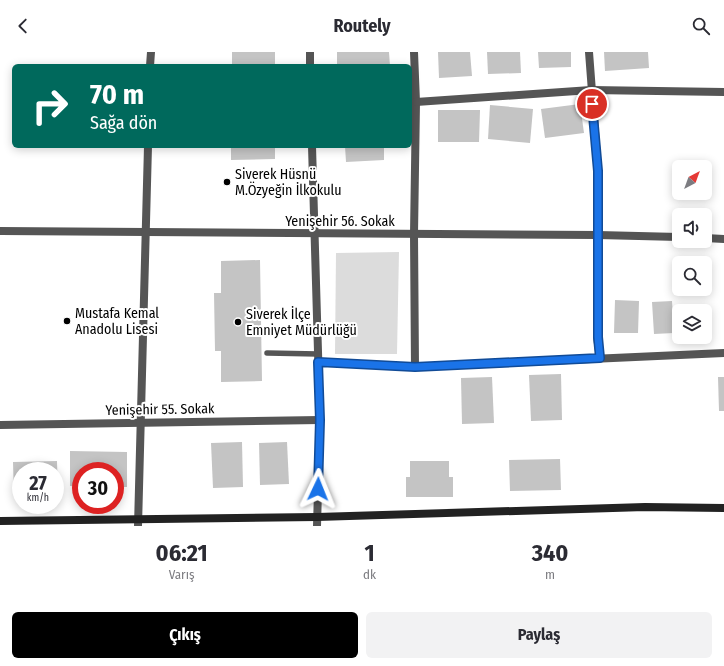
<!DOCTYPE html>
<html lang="tr">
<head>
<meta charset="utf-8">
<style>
	body { margin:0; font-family:"Fira Sans Condensed",sans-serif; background:#f2f2f3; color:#2b2b33; height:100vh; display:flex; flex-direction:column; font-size:15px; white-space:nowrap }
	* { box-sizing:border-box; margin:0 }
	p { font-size:13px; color:#7c7c81 }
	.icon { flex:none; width:22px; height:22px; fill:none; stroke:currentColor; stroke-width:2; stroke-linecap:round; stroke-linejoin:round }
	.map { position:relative; height:474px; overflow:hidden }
	.sheet { display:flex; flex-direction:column; background:#fff; flex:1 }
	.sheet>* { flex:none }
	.hud { position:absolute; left:12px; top:12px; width:400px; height:84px; border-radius:6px; box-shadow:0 2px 10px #0003; background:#00695c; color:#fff; overflow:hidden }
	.needle { width:26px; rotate:41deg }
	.controls { position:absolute; left:672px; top:108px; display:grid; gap:8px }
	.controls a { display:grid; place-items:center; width:40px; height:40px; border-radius:6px; background:#fff; box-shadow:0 2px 10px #0003; font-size:20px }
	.speed { position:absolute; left:12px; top:410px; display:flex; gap:8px; font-size:20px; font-weight:700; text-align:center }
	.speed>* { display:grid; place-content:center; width:52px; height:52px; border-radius:50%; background:#fff; box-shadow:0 2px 10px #0003; line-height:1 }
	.speed small { font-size:10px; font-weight:400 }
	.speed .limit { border:6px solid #d22; background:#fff; color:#111 }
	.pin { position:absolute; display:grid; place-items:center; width:34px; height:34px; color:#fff; margin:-17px; border:2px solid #fff; border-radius:50%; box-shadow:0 1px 4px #0007 }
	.me { position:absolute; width:44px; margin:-22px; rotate:2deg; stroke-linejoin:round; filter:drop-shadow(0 0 3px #0008) }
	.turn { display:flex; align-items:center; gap:14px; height:84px; padding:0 12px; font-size:18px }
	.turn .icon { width:52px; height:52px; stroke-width:2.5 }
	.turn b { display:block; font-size:28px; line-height:34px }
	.eta { display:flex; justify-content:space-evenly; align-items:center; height:68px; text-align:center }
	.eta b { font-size:24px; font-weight:700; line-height:28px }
	.cta { display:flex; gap:8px; margin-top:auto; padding:8px 12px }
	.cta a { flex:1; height:46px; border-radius:6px; background:#000; color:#fff; font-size:16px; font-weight:700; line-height:46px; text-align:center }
	.cta a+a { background:#f2f2f3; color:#2b2b33 }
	header { display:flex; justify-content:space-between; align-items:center; height:52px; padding:0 12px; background:#fff; font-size:18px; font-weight:700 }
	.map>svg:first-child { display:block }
	.green { fill:#dcdcdc }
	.building { fill:#c4c4c4 }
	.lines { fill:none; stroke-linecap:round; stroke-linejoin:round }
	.lane { stroke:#555; stroke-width:5.5 }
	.street { stroke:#555; stroke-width:8 }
	.secondary { stroke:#222; stroke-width:8 }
	.route-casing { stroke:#114b97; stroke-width:10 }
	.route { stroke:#1a73e8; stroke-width:7 }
	.poi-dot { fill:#000; stroke:#fff; stroke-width:1.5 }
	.labels { text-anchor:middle; stroke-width:4; stroke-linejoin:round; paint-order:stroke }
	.poi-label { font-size:14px; fill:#000; stroke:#fff; text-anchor:start }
	.street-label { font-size:14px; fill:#000; stroke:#fff }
</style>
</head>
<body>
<header><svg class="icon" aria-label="back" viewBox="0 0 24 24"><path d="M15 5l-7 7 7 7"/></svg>Routely<svg class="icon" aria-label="search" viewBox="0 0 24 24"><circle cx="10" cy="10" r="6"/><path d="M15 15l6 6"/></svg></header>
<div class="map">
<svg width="724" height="474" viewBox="0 0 724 474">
	<rect width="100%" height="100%" fill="#fff"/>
	<path class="green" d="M399,200L397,302H335L336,201Z"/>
	<g class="building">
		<rect x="232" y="0" width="43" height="14"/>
		<path d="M337,0H389L390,14H337Z"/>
		<path d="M438,0H470L472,24L439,26Z"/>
		<path d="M487,0H520L521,21L488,22Z"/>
		<path d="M538,0H571V15L539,16Z"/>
		<path d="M604,0H648L649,16L605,19Z"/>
		<path d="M580,52L584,81L545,86L541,57Z"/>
		<path d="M490,53L533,57L530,91L488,87Z"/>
		<path d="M438,58H480L479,90H438Z"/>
		<path d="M231,94H275V107L231,108Z"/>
		<path d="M345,94H384V108L346,110Z"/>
		<path d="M260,208L262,329L221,330V299H215L214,241H221V209Z"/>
		<path d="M615,248L639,249L638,281H614Z"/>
		<path d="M672,249L674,281L654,282L652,250Z"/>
		<path d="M561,322L562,368L531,369L529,323Z"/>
		<path d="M492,325L494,371L462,372L461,326Z"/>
		<path d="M718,325H724V359H719Z"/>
		<path d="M242,390L243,435L213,436L211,391Z"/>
		<path d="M287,390L289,432L260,433L259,391Z"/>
		<path d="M70,399L127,400V435H115V419H81V435L70,434Z"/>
		<path d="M560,407L561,438L510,439L509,408Z"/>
		<path d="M57,409L58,445H55V419H21V446H14L13,410Z"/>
		<path d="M410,409H449V425H453V445H406V425H410Z"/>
	</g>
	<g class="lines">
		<path class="lane" d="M267,301L318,302"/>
		<g class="street">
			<path d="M310,0V14"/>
			<path d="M414,0L416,50L414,182L415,315"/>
			<path d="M589,0L598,119L597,285L600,306"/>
			<path d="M150,14L151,0"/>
			<path d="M416,50L591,38L724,40"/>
			<path d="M312,94L320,368L317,474"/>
			<path d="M0,179L598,183L679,185"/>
			<path d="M705,186L724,187"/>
			<path d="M319,310L415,315L724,301"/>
			<path d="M0,373L320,368"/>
			<path d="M138,474L148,94"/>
		</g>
		<path class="secondary" d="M0,469L317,465L645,455L724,456"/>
	</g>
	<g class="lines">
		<defs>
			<path id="route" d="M318,437L320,368L318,310L415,315L600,306L598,285V119L592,52"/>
		</defs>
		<use href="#route" class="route-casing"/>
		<use href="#route" class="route"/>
	</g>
	<g class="poi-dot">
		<circle cx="227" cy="130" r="4"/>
		<circle cx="67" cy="269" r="4"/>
		<circle cx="238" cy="270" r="4"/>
	</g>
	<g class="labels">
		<g class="poi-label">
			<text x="235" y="127">Siverek Hüsnü<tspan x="235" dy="16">M.Özyeğin İlkokulu</tspan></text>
			<text x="75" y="266">Mustafa Kemal<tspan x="75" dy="16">Anadolu Lisesi</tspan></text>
			<text x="246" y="267">Siverek İlçe<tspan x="246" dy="16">Emniyet Müdürlüğü</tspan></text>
		</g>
		<g class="street-label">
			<text x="340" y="174">Yenişehir 56. Sokak</text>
			<text transform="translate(160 357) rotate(-1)" y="5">Yenişehir 55. Sokak</text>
		</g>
	</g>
</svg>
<div class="controls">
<a><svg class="needle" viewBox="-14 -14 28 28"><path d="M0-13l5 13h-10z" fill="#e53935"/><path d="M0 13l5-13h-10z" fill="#7c7c81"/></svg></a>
<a><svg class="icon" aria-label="sound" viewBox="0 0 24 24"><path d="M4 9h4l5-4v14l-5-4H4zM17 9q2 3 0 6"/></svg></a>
<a><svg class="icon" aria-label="search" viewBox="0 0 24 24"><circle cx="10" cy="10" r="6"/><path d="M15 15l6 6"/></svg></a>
<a><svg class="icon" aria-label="layers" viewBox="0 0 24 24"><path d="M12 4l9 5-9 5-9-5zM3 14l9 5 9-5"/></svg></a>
</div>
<div class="speed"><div>27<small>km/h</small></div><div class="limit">30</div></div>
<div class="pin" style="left:592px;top:52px;background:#d93025"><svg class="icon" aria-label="arrive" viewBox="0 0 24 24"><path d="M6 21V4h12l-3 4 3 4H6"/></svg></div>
<svg class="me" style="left:318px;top:437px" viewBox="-20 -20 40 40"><path d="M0-17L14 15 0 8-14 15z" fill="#1a73e8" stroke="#fff" stroke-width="4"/></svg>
<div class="hud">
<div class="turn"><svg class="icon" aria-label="right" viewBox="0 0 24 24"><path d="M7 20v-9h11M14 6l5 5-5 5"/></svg><div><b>70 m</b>Sağa dön</div></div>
</div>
</div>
<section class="sheet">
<div class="eta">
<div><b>06:21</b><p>Varış</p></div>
<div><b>1</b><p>dk</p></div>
<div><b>340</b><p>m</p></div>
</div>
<div class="cta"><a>Çıkış</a><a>Paylaş</a></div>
</section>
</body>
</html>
